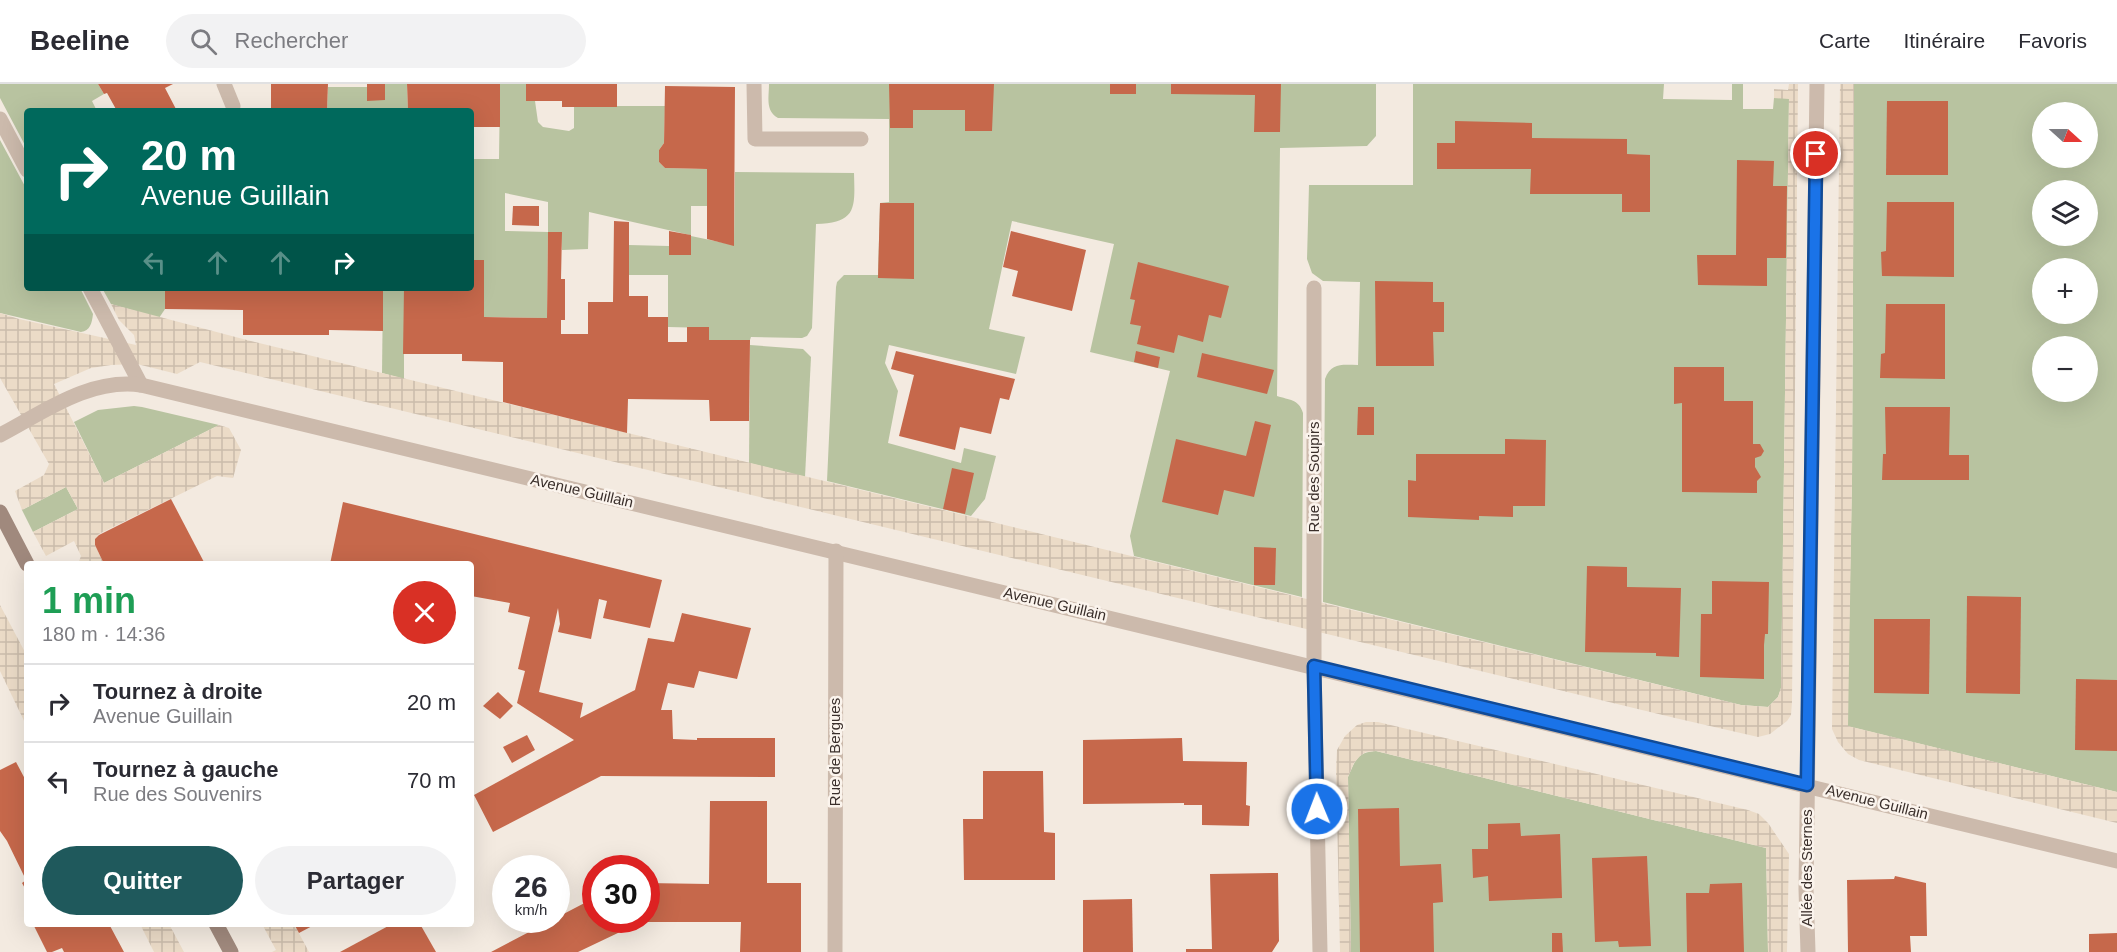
<!DOCTYPE html>
<html lang="fr">
<head>
<meta charset="utf-8">
<style>
	body { margin:0; font-family:Helvetica,sans-serif; background:#f2f2f3; color:#2b2b33; height:100vh; display:flex; flex-direction:column; font-size:22px; white-space:nowrap }
	* { box-sizing:border-box; margin:0 }
	p { font-size:20px; color:#7c7c81 }
	.icon { flex:none; width:33px; height:33px; fill:none; stroke:currentColor; stroke-width:2; stroke-linecap:round; stroke-linejoin:round }
	.map { position:relative; flex:1; overflow:hidden }
	.sheet { position:absolute; left:24px; top:477px; width:450px; height:366px; display:flex; flex-direction:column; background:#fff; border-radius:6px; box-shadow:0 6px 24px #0002 }
	.sheet>* { flex:none }
	.banner { position:absolute; left:24px; top:24px; width:450px; height:183px; border-radius:6px; box-shadow:0 6px 24px #0002; background:#00695c; color:#fff; overflow:hidden }
	.needle { width:39px; rotate:111deg }
	.fabs { position:absolute; left:2032px; top:18px; display:grid; gap:12px }
	.fabs a { display:grid; place-items:center; width:66px; height:66px; border-radius:50%; background:#fff; box-shadow:0 6px 24px #0002; font-size:30px }
	.speed { position:absolute; left:492px; top:771px; display:flex; gap:12px; font-size:30px; font-weight:700; text-align:center }
	.speed>* { display:grid; place-content:center; width:78px; height:78px; border-radius:50%; background:#fff; box-shadow:0 6px 24px #0002; line-height:1 }
	.speed small { font-size:15px; font-weight:400 }
	.speed .limit { border:9px solid #d22; background:#fff; color:#111 }
	.pin { position:absolute; display:grid; place-items:center; width:51px; height:51px; color:#fff; margin:-26px; border:3px solid #fff; border-radius:50%; box-shadow:0 2px 6px #0007 }
	.me { position:absolute; width:66px; margin:-33px; rotate:359deg; stroke-linejoin:round; filter:drop-shadow(0 0 4px #0008) }
	.turn { display:flex; align-items:center; gap:21px; height:126px; padding:0 18px; font-size:27px }
	.turn .icon { width:78px; height:78px; stroke-width:2.5 }
	.turn b { display:block; font-size:42px; line-height:51px }
	.lanes { display:flex; align-items:center; height:57px; padding:0 18px; background:#0003; justify-content:center; gap:30px; direction:ltr }
	.lanes .off { opacity:.35 }
	.round { display:grid; place-items:center; flex:none; width:63px; height:63px; border-radius:32px; background:#f2f2f3 }
	.summary { display:flex; align-items:center; justify-content:space-between; height:102px; padding:0 18px }
	h1 { font-size:36px; font-weight:800; line-height:45px; color:#1e9e55 }
	.primary-button { display:flex; gap:12px; margin-top:auto; padding:12px 18px }
	.primary-button a { flex:1; height:69px; border-radius:36px; background:#1f595c; color:#fff; font-size:24px; font-weight:800; line-height:69px; text-align:center }
	.primary-button a+a { background:#f2f2f3; color:#2b2b33 }
	ul { padding:0; list-style:none }
	li { display:flex; align-items:center; gap:18px; height:78px; padding:0 18px; border-top:2px solid #e1e1e2 }
	li div { flex:1 }
	li b { display:block; font-size:22px }
	li em { font-style:normal }
	header { display:flex; align-items:center; gap:36px; box-sizing:border-box; height:84px; padding:0 30px; background:#fff; border-bottom:2px solid #e1e1e2 }
	header strong { font-size:28px }
	nav { display:flex; gap:33px; margin-inline-start:auto; font-size:21px }
	.search { width:420px; height:54px; background:#f2f2f3; display:flex; align-items:center; gap:15px; box-sizing:border-box; padding:0 21px; border-radius:33px; color:#7c7c81; font-size:22px }
	.map>svg:first-child { display:block }
	.grass { fill:#b8c3a0; fill-rule:evenodd }
	.plaza { fill:url(#plaza-grid) }
	.building { fill:#c6684b }
	.lines { fill:none; stroke-linecap:round; stroke-linejoin:round }
	.lane { stroke:#ccbaac; stroke-width:15 }
	.street { stroke:#ccbaac; stroke-width:15 }
	.secondary { stroke:#a0897d; stroke-width:15 }
	.route-casing { stroke:#114b97; stroke-width:15 }
	.route { stroke:#1a73e8; stroke-width:10 }
	.labels { text-anchor:middle; stroke-width:5; stroke-linejoin:round; paint-order:stroke }
	.street-label { font-size:15px; fill:#3a2f2b; stroke:#fbf4ed }
</style>
</head>
<body>
<header>
<strong>Beeline</strong>
<div class="search"><svg class="icon" aria-label="search" viewBox="0 0 24 24"><circle cx="10" cy="10" r="6"/><path d="M15 15l6 6"/></svg>Rechercher</div>
<nav><a>Carte</a><a>Itinéraire</a><a>Favoris</a></nav>
</header>
<div class="map">
<svg width="2117" height="868" viewBox="0 0 2117 868">
	<defs>
		<pattern id="plaza-grid" width="8" height="8" patternUnits="userSpaceOnUse" patternTransform="scale(1.5)"><rect width="8" height="8" fill="#ebdbc7"/><path d="M0 4h8M4 0v8" fill="none" stroke="#cabcab"/></pattern>
	</defs>
	<rect width="100%" height="100%" fill="#f3eae0"/>
	<g class="grass">
		<path d="M0,0H98L104,10L92,17L97,27H27V65L0,14Z"/>
		<path d="M385,0H407L408,27H327L328,3H367V16H384Z"/>
		<path d="M500,0H526V16L535,17L538,38L543,43L569,47L574,44V22H665L664,59L659,66V78L665,84L707,85V122H691V152L734,161L735,88L854,89C855,124 857,139 816,140L812,244L807,252L802,254L751,253L750,256H709V244L668,243V191H629V161L669,162V171H690V151L589,128L588,165L562,166L561,148H548L547,234L484,233V176H471V43H473V75H499ZM505,109L548,118V148L505,147Z"/>
		<path d="M769,0H1376V52L1367,62L1280,64L1277,312C1289,316 1299,315 1303,329L1302,513L1134,472L1130,452L1170,287L1090,268L1114,160L1012,137L989,245L1025,253L1016,290L889,261L885,279L898,307L888,359L961,379L964,364L996,372L985,415L971,432L827,397L836,203L837,198L844,191H878L880,119L889,118V35L778,34C765,27 769,13 769,0Z"/>
		<path d="M1413,0H1664L1663,15L1732,16V0H1743V25H1773L1774,14H1789L1781,604L1778,613L1768,623L1741,621L1323,518L1325,295C1331,278 1343,281 1358,281L1360,198L1323,197L1312,189L1307,175L1309,101H1413Z"/>
		<path d="M1854,0H2117V708L1847,642L1852,396ZM2043,28H2088V74H2043ZM2043,106H2088V152H2043ZM2043,184H2088V230H2043ZM2043,262H2088V308H2043Z"/>
		<path d="M0,56L27,106V204H80L93,230C92,239 90,247 81,248L0,229Z"/>
		<path d="M102,204H165V225L159,234L111,220Z"/>
		<path d="M383,204H404V295L382,289Z"/>
		<path d="M750,261L803,265L811,273L805,393L749,379Z"/>
		<path d="M134,322L142,323L219,341L104,399L74,338L98,326Z"/>
		<path d="M66,403L78,425L33,448L22,426Z"/>
		<path d="M1376,667L1766,764L1768,868H1351L1348,693C1355,677 1357,668 1376,667Z"/>
	</g>
	<g class="plaza">
		<path d="M1789,0H1798L1792,618L1791,631L1787,637L1770,650L1758,653L1675,634L200,278L177,290L137,280L111,281L91,284L54,300L104,399L219,341L229,344L241,366L233,394L217,392L99,450L95,455V461L104,480H78L81,472L74,457L46,472L33,448L78,425L66,403L22,426L15,407L44,391L49,380L0,294V229L19,235L136,261L134,251L119,236L111,220L243,255L1741,621L1768,623L1778,613L1781,604L1789,15L1774,14V5L1788,6Z"/>
		<path d="M1840,0H1854L1852,396L1848,642L2117,708V739L1859,676L1848,670L1838,658L1832,645Z"/>
		<path d="M0,521L27,572V643L0,587Z"/>
		<path d="M1366,638H1378L1748,726L1759,730L1768,739L1789,770L1787,868H1768L1766,764L1376,667L1366,668L1360,672L1354,679L1348,693L1351,868H1340L1336,685L1337,666L1345,652L1357,641Z"/>
		<path d="M140,840H169L184,868H154Z"/>
		<path d="M262,840H294L309,868H272L276,866Z"/>
	</g>
	<g class="building">
		<path d="M98,0H173L165,4L177,27H117L107,9L104,10Z"/>
		<path d="M271,0H328L327,27H271Z"/>
		<path d="M367,0H385V16L367,17Z"/>
		<path d="M407,0H500V43H471V27H408Z"/>
		<path d="M526,0H617V23H562V17H526Z"/>
		<path d="M889,0H994L992,47H965V26H913V44H890Z"/>
		<rect x="1110" y="0" width="26" height="10"/>
		<path d="M1171,0H1281L1280,48H1254L1255,11L1171,10Z"/>
		<path d="M665,2L735,3L734,162L707,155V85L665,84L659,78V66L664,59Z"/>
		<path d="M1887,17H1948V91H1886Z"/>
		<path d="M1455,37L1532,39V54L1627,55V70L1650,71V128H1622V110H1530L1531,85H1437V59H1455Z"/>
		<path d="M1737,76L1774,77L1773,102H1787L1786,174H1767V202L1698,201L1697,171H1736Z"/>
		<path d="M1887,118H1954V193L1882,192L1881,168L1886,167Z"/>
		<path d="M880,119H914V195L878,194Z"/>
		<path d="M513,122H539V142L512,141Z"/>
		<path d="M614,137L629,138V212H648V233H668V258H687V243H709V256H750L749,337H710L709,316L628,315L627,349L503,318V278L462,277V270H403L404,204H471V176H484V233L547,234L548,148H562L561,195H565V236H561V250H588V218H613Z"/>
		<path d="M669,147L691,151V171H669Z"/>
		<path d="M1011,147L1086,166L1072,227L1012,212L1018,187L1003,183Z"/>
		<path d="M1138,178L1229,202L1221,234L1209,231L1203,258L1178,251L1174,269L1137,260L1141,242L1130,240L1135,216L1130,215Z"/>
		<path d="M1375,197L1433,198V218H1444V248H1433L1434,282H1376Z"/>
		<path d="M165,204H383V247L329,246V251H243V226L165,225Z"/>
		<path d="M1886,220H1945V295L1880,294L1881,270L1885,269Z"/>
		<path d="M896,267L1015,295L1009,316L1000,314L991,350L960,343L955,366L899,352L914,291L891,285Z"/>
		<path d="M1136,267L1160,273L1158,284L1134,278Z"/>
		<path d="M1202,269L1274,286L1267,310L1197,293Z"/>
		<path d="M1674,283H1724V317H1753V360H1760L1764,367L1761,372L1755,374V383L1761,393L1757,397V409L1682,408V319L1674,320Z"/>
		<path d="M1358,323H1374V351H1357Z"/>
		<path d="M1885,323H1950L1949,371H1969V396H1882L1883,370H1886Z"/>
		<path d="M1255,337L1271,341L1254,413L1224,406L1218,431L1162,418L1176,355L1246,372Z"/>
		<path d="M1505,355L1546,356L1545,422H1513V433L1479,432V436L1408,433V396L1416,397V370H1505Z"/>
		<path d="M952,384L974,389L965,430L943,425Z"/>
		<path d="M171,415L205,480H104L95,461V455L99,451Z"/>
		<path d="M343,418L662,496L650,544L603,534L607,517L599,515L591,555L558,548L560,540L558,524L539,608L583,619L580,634L635,606L648,554L674,558L682,529L751,544L737,595L699,587L694,604L668,599L661,626H672L673,655L697,656V654H775V693L601,692L493,748L474,711L574,656L517,619L525,587L518,585L530,533L508,528L510,519L471,512V480H330Z"/>
		<path d="M1254,463L1276,464L1275,501H1254Z"/>
		<path d="M1587,482L1627,483V503L1681,504L1679,573L1656,572V569L1585,568Z"/>
		<path d="M1712,497L1769,498L1768,550H1765L1764,561V595L1700,593L1701,530H1712Z"/>
		<path d="M1967,512L2021,513L2020,610L1966,609Z"/>
		<path d="M1874,535H1930L1929,610L1874,609Z"/>
		<path d="M2076,595L2117,596V667L2075,666Z"/>
		<path d="M498,608L513,622L500,635L483,622Z"/>
		<path d="M527,651L535,666L512,679L503,663Z"/>
		<path d="M1182,654L1183,677L1247,678L1246,721L1250,722L1249,742L1202,741V721H1184V719L1083,720V656Z"/>
		<path d="M16,678L25,695L27,694V808L22,799L26,796L7,757L0,747V686Z"/>
		<path d="M983,687H1043L1044,748L1055,749V796H964L963,735H983Z"/>
		<path d="M710,717H767V799H801V868H740L741,838H641L578,868H491L596,813V836H646V799L709,800Z"/>
		<path d="M1399,724L1400,782L1441,780L1443,818L1433,819L1434,868H1360L1358,725Z"/>
		<path d="M1520,739L1521,752L1560,750L1562,814L1489,817L1488,792L1473,794L1472,765H1488V740Z"/>
		<path d="M1647,772L1651,862L1619,863L1618,857L1595,858L1592,774Z"/>
		<path d="M1278,789L1279,857L1272,868H1186V865H1212L1210,790Z"/>
		<path d="M1895,792L1926,799L1927,852H1910L1911,868H1848L1847,796L1894,795Z"/>
		<path d="M1742,799L1744,868H1687L1686,809H1709L1710,800Z"/>
		<path d="M1132,815L1133,868H1083V816Z"/>
		<path d="M33,840H109L124,868H64L62,864L52,868H47Z"/>
		<path d="M294,840H316L299,849Z"/>
		<path d="M392,840H420L436,868H340Z"/>
		<path d="M1552,849H1562L1563,868H1552Z"/>
		<path d="M2117,849V868H2089V850Z"/>
	</g>
	<g class="lines">
		<g class="lane">
			<path d="M754,0L755,55H861"/>
			<path d="M0,35L27,86"/>
			<path d="M90,204L141,301"/>
		</g>
		<g class="street">
			<path d="M224,0L233,22"/>
			<path d="M1314,204V582L1320,868"/>
			<path d="M0,351C44,328 89,294 141,301L2117,777"/>
			<path d="M835,868L836,467"/>
			<path d="M1808,868L1806,805L1817,0"/>
		</g>
		<g class="secondary">
			<path d="M0,428L27,480"/>
			<path d="M216,840L231,868"/>
		</g>
	</g>
	<g class="lines">
		<defs>
			<path id="route" d="M1317,725L1314,582L1807,701L1816,70"/>
		</defs>
		<use href="#route" class="route-casing"/>
		<use href="#route" class="route"/>
	</g>
	<g class="labels">
		<g class="street-label">
			<text transform="translate(1314 393) rotate(-90)" y="5">Rue des Soupirs</text>
			<text transform="translate(582 407) rotate(13)" y="5">Avenue Guillain</text>
			<text transform="translate(1055 520) rotate(13)" y="5">Avenue Guillain</text>
			<text transform="translate(835 668) rotate(-90)" y="5">Rue de Bergues</text>
			<text transform="translate(1877 718) rotate(14)" y="5">Avenue Guillain</text>
			<text transform="translate(1807 784) rotate(-90)" y="5">Allée des Sternes</text>
		</g>
	</g>
</svg>
<div class="fabs">
<a><svg class="needle" viewBox="-14 -14 28 28"><path d="M0-13l5 13h-10z" fill="#e53935"/><path d="M0 13l5-13h-10z" fill="#7c7c81"/></svg></a>
<a><svg class="icon" aria-label="layers" viewBox="0 0 24 24"><path d="M12 4l9 5-9 5-9-5zM3 14l9 5 9-5"/></svg></a>
<a>+</a>
<a>−</a>
</div>
<div class="speed"><div>26<small>km/h</small></div><div class="limit">30</div></div>
<div class="pin" style="left:1816px;top:70px;background:#d93025"><svg class="icon" aria-label="arrive" viewBox="0 0 24 24"><path d="M6 21V4h12l-3 4 3 4H6"/></svg></div>
<svg class="me" style="left:1317px;top:725px" viewBox="-20 -20 40 40"><circle r="17" fill="#1a73e8" stroke="#fff" stroke-width="3"/><path d="M0-11L8 9 0 5-8 9z" fill="#fff"/></svg>
<div class="banner">
<div class="turn"><svg class="icon" aria-label="right" viewBox="0 0 24 24"><path d="M7 20v-9h11M14 6l5 5-5 5"/></svg><div><b>20 m</b>Avenue Guillain</div></div>
<div class="lanes"><svg class="icon off" aria-label="left" viewBox="0 0 24 24"><path d="M17 20v-9H6M10 6l-5 5 5 5"/></svg><svg class="icon off" aria-label="ahead" viewBox="0 0 24 24"><path d="M12 20V5M6 11l6-6 6 6"/></svg><svg class="icon off" aria-label="ahead" viewBox="0 0 24 24"><path d="M12 20V5M6 11l6-6 6 6"/></svg><svg class="icon" aria-label="right" viewBox="0 0 24 24"><path d="M7 20v-9h11M14 6l5 5-5 5"/></svg></div>
</div>
<section class="sheet">
<div class="summary"><div><h1>1 min</h1><p>180 m · 14:36</p></div><a class="round" style="background:#d93025;color:#fff"><svg class="icon" aria-label="close" viewBox="0 0 24 24"><path d="M6 6l12 12M18 6L6 18"/></svg></a></div>
<ul>
<li><svg class="icon" aria-label="right" viewBox="0 0 24 24"><path d="M7 20v-9h11M14 6l5 5-5 5"/></svg><div><b>Tournez à droite</b><p>Avenue Guillain</p></div><em>20 m</em></li>
<li><svg class="icon" aria-label="left" viewBox="0 0 24 24"><path d="M17 20v-9H6M10 6l-5 5 5 5"/></svg><div><b>Tournez à gauche</b><p>Rue des Souvenirs</p></div><em>70 m</em></li>
</ul>
<div class="primary-button"><a>Quitter</a><a>Partager</a></div>
</section>
</div>
</body>
</html>
